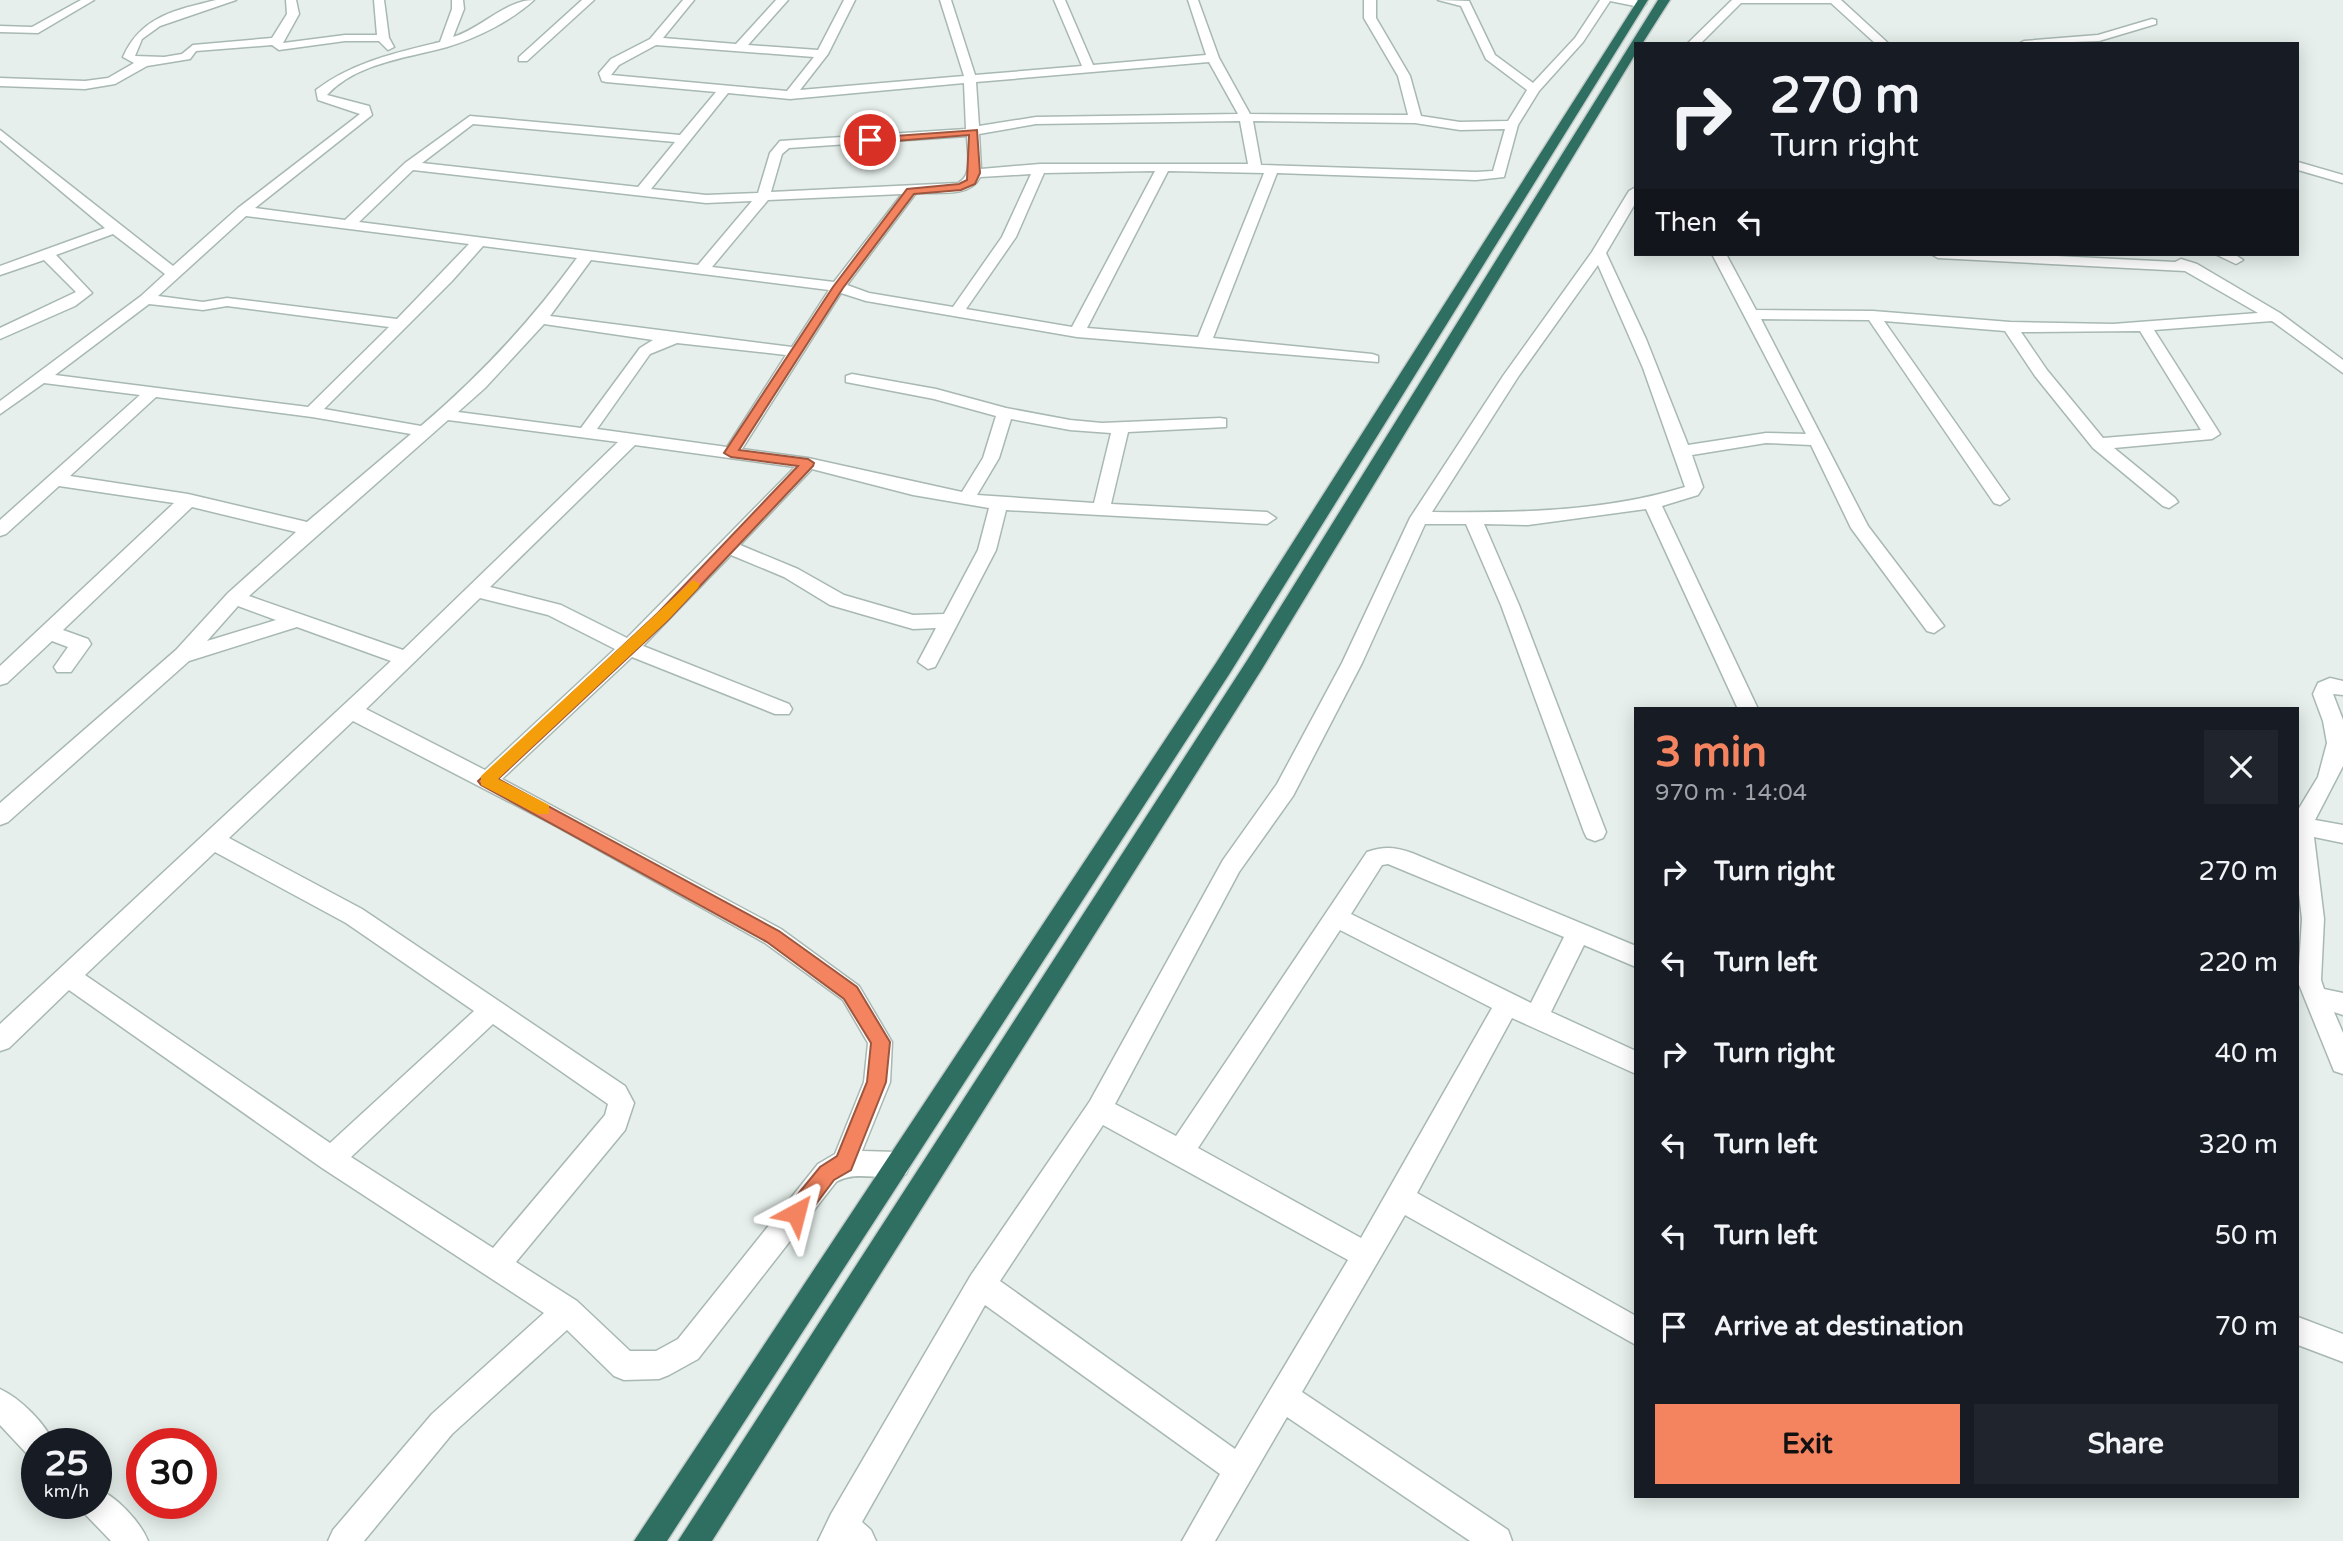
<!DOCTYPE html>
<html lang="en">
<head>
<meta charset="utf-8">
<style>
	body { margin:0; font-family:"Varela Round",sans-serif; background:#20242c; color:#f1f3f6; height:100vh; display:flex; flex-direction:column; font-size:26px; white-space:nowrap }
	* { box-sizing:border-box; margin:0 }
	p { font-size:23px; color:#9ea1a6 }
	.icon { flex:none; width:38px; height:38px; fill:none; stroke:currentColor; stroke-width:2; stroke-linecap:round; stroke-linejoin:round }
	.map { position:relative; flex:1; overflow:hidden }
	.panel { position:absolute; left:1634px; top:707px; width:665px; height:791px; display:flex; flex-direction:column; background:#171b24; border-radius:0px; box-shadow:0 4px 18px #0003 }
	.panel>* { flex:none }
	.banner { position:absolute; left:1634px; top:42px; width:665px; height:214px; border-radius:0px; box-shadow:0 4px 18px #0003; background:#171b24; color:#f1f3f6; overflow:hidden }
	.speed { position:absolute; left:21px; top:1428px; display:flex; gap:14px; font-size:35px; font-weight:700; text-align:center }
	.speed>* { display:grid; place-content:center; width:91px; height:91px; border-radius:50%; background:#171b24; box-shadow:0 4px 18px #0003; line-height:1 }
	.speed small { font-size:18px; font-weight:400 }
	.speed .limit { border:10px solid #d22; background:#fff; color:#111 }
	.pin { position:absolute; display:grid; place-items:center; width:60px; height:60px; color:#fff; margin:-30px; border:4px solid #fff; border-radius:50%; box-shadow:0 2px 7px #0007 }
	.me { position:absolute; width:77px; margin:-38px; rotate:38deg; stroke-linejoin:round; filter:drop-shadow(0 0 5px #0008) }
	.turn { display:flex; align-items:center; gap:24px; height:147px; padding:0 21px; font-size:32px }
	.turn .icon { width:91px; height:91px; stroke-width:2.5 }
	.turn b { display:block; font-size:49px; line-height:60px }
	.then { display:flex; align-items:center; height:66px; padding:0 21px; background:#0003; gap:14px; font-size:26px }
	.round { display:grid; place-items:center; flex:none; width:74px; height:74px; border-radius:0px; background:#20242c }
	.overview { display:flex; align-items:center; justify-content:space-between; height:119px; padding:0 21px }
	h1 { font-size:42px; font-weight:700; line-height:52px; color:#f4845f }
	.cta { display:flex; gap:14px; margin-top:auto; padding:14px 21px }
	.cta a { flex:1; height:80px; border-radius:0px; background:#f4845f; color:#111; font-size:28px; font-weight:700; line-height:80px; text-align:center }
	.cta a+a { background:#20242c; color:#f1f3f6 }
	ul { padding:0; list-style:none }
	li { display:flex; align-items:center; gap:21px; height:91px; padding:0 21px }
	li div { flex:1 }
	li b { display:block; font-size:26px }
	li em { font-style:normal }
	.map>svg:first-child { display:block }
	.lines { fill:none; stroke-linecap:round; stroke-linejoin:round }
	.minor-casing { stroke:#a8b8b2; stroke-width:3 }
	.highway-casing { stroke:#c2cac8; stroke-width:3 }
	.minor { fill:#fff; fill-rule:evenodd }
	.highway { fill:#2f6f62; fill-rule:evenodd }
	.route { fill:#f4845f; stroke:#9f563e; stroke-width:2 }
	.slow { fill:#f59e0b }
</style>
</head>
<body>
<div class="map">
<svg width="2343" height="1541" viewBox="0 0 2343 1541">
	<rect width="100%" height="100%" fill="#e6efeb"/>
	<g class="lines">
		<defs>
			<g id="minor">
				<path d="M81,0H94L38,33L0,32V26L32,27Z"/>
				<path d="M216,0H236L160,26L142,39L135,56L164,57L182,54L193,45L272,38L287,14L286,0H296L299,14L283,43L345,35H377L374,0H384L389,38L394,47L388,50L379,41H345L279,50L272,45L196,51L190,59L147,66L115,84L85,89L0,86V78L85,81L108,78L134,63L123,57C141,16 176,10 216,0Z"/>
				<path d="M452,0H463L464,9L453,37C481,29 505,0 534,0C511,21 477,38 447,47C407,58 356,63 327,95L369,106L372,115L255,208L345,220L405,163L470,116L680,135L716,92L606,82L602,81L599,73L611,59L650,39L683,0H694L663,38L736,44L776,0H788L748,45L818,50L844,0H855L828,54L800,90L964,76L940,0H951L975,75L1082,66L1054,0H1065L1093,65L1206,55L1188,0H1198L1219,58L1250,114L1408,115L1398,76L1364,18V0H1376V18L1410,76L1421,116L1460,122L1508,121L1527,90L1486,59L1461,6L1438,0L1469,1L1495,55L1533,83L1575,38L1600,0H1636L1646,4L1640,7L1610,1L1583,42L1539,91L1518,125L1504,177L1476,180L1277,173L1213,338L1372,354L1378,356V362L1077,337L866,301L841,293L742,449L808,458L962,492L983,458L996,416L934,399L846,382V376L852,374L936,389L1006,408L1070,420L1102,423L1220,418L1226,419V427L1128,432L1111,504L1267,512L1276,518L1267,524L1006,510L996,550L935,667L928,669L918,662L936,628L913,629L830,605L784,577L731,555L643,646L789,704L792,709L789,714H775L632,657L502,779L781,929L859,986L892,1042L890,1082L862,1151L897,1152L906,1156L910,1165L906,1174C883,1183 858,1169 836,1182L698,1359L669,1375L659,1379L624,1380L614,1376L567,1330L452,1434L364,1541H328L333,1530L432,1414L544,1313L322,1168L69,990L9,1048L0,1051V1024L391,661L297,627L189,661L8,822L0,825V803L176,650L228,593L296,532L192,507L63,630L88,639L91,644L71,672H57L54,667L68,647L52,641L7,683L0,685V666L174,503L59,486L6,534L0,536V520L140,395L44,383L0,414V401L141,296L165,274L113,234L56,255L92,293L75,306L0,339V328L76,292L44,260L0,275V266L105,228L0,140V130L173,266L238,208L360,114L318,100L316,90C353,62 395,53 440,42L452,9ZM656,45L814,57L787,91L611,75L619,65ZM1209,62L1238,114L1036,117L979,126L976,82ZM964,83L966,129L780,141L770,153L758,193L706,195L651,189L728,93L790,99ZM1240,121L1248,164H1040L981,169L979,134L1036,124ZM1253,121L1415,123L1460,130L1505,129L1493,171L1476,172L1261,165ZM473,124L675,142L638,187L422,163ZM967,136C967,152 974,175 958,183L771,192L782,154L789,148ZM413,170L706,203L752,201L698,265L359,222ZM1155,171L1072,327L966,309L1016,237L1044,173ZM1168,171L1264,173L1198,337L1087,328ZM1031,174L1002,237L953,307L869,293L847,285L916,193C936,192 971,198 980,177ZM902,194L834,282L712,267L768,200ZM246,216L469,244L397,319L227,298L203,302L158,296ZM483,246L577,258C531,321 481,375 421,426L324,409L452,281ZM591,260L829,290L792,347L550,316ZM149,304L203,310L227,306L389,327L308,407L55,375ZM544,324L653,340L640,348L581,428L458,412L485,388ZM677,343L786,355L727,447L597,429L650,354ZM156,397L312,417L411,434L307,522L188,494L70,476ZM1011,419L1070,430L1111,433L1094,503L977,495L999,458ZM448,420L618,442L403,650L249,596ZM635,445L795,467L627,638L561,605L490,587ZM812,469L913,495L989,508L978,550L944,614L913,615L844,595L798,569L740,545ZM480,598L548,615L615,649L485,770L366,709ZM238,606L276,620L207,641ZM353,721L556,826L765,943L843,1000L868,1043L864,1082L835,1154L818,1164L678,1339L656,1351H630L577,1301L516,1262L625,1130L634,1103L625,1086L362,909L229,838ZM215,852L346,923L474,1011L330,1143L85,975ZM493,1024L608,1104L605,1115L493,1248L351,1157Z"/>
				<path d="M582,0H594L527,61H519V57Z"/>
				<path d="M1732,0H1841L1889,44H1876L1831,3H1741L1700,44H1687Z"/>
				<path d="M2152,19L2156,20V24L2099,41L2018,44L2024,41L2098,35Z"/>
				<path d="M2298,162L2343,175V183L2298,170Z"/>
				<path d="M1636,187V202L1606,253L1646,339L1688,445L1766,433L1806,434L1712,254H1726L1756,310L1873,311L2010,322L2113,324L2258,313L2185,271L1938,258L1931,254H2017L2175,262L2181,259L2197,264L2280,313L2343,360V373L2272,321L2154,330L2220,434L2212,439L2114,448L2175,498L2178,502L2169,508L2163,506L2093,448L2035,376L2005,331L1884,321L2009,499L2000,505L1994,503L1869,320L1761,319L1868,526L1944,626L1934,633L1927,631L1851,528L1811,445L1766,443L1692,455L1703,487L1698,495L1662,506L1758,709H1738L1646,509L1528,525L1484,524L1519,605L1606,832L1603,838L1595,841L1587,838L1584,832L1501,605L1466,524H1425L1362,663L1293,796L1239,872L1115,1104L1176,1136L1367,852C1384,846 1395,847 1412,853L1636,946V967L1584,945L1551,1012L1636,1051V1074L1512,1018L1417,1193L1636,1316V1345L1405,1215L1302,1392L1508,1530L1512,1541H1470L1287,1417L1215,1541H1182L1220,1474L985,1305L862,1522L871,1530L876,1541H818L831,1514L971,1275L1090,1101L1223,860L1277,784L1342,663L1410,518L1503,376L1592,252L1629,191ZM1598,265L1643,368L1685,487C1603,512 1517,513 1432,512L1518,377ZM2140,331L2201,430L2103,438L2047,370L2021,332ZM1388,864L1564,937L1531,1003L1351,914L1382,865ZM1340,930L1492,1008L1361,1238L1198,1148ZM1103,1125L1348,1260L1235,1449L1000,1281Z"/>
				<path d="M2215,254H2234L2243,260L2236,264Z"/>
				<path d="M2330,678L2343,681V695L2333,694L2343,720V766L2315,820L2343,825V843L2314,837L2324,919L2321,980L2324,989L2343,993V1015L2334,1012L2343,1033V1074L2334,1071L2298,982L2302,919L2298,885V810L2318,777L2327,743L2323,721L2313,694L2318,683Z"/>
				<path d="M2298,1317L2343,1334V1362L2298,1345Z"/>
				<path d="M0,1389C20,1398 46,1424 54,1444H37V1458L28,1455L0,1425Z"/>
				<path d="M96,1488C116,1496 140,1521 148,1541H111L85,1514L81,1503H96Z"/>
			</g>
			<g id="highway">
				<path d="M1638,0H1648L1230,673L667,1541H634L1216,663Z"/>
				<path d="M1658,0H1670L1642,44H1636V53L1262,669L712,1541H678L1248,659Z"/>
			</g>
		</defs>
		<use href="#minor" class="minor-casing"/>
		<use href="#highway" class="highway-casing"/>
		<use href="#minor" class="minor"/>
		<use href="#highway" class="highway"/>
	</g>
	<path class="route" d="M977,130L980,173L975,184L961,190L914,194L843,288L739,450L808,459L814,463L813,466L668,620L498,779L779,931L857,987L890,1042L886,1082L851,1170L834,1180L804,1220L796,1223L789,1220L786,1213L789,1205L820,1167L837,1156L867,1082L871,1043L844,999L767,942L481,785L478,781L658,613L798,466L731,457L724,453L833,287L907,189L959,184L967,180L969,135L870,143L866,138Z"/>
	<path class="slow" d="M693,580L700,584L698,588L668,620L498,779L549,805V814H537L481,785V776Z"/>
</svg>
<div class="speed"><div>25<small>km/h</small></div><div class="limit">30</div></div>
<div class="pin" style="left:870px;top:140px;background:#d93025"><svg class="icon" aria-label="arrive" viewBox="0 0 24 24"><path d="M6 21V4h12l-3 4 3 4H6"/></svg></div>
<svg class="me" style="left:796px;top:1213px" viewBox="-20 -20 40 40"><path d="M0-17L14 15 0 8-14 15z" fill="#f4845f" stroke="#fff" stroke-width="4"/></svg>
<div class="banner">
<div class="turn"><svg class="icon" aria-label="right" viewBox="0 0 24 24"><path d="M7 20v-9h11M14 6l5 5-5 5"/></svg><div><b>270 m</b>Turn right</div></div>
<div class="then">Then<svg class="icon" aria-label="left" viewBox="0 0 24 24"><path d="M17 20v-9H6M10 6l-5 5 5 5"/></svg></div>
</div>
<section class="panel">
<div class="overview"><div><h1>3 min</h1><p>970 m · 14:04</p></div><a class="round"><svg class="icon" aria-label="close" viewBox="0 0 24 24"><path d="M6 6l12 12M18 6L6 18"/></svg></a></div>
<ul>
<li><svg class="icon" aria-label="right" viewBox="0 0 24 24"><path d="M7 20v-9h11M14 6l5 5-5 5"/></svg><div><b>Turn right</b></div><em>270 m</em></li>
<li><svg class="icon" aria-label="left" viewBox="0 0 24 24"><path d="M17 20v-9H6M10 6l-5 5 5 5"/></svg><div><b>Turn left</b></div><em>220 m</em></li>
<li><svg class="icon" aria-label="right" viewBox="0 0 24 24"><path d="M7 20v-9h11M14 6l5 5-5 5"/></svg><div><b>Turn right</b></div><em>40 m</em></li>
<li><svg class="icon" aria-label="left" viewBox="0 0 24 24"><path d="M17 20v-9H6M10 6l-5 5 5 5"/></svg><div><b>Turn left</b></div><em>320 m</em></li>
<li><svg class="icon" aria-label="left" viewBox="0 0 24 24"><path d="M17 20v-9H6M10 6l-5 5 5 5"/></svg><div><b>Turn left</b></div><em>50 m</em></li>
<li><svg class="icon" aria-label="arrive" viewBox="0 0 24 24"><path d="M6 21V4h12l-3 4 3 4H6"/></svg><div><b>Arrive at destination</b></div><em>70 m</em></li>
</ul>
<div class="cta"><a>Exit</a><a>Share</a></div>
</section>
</div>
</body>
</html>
